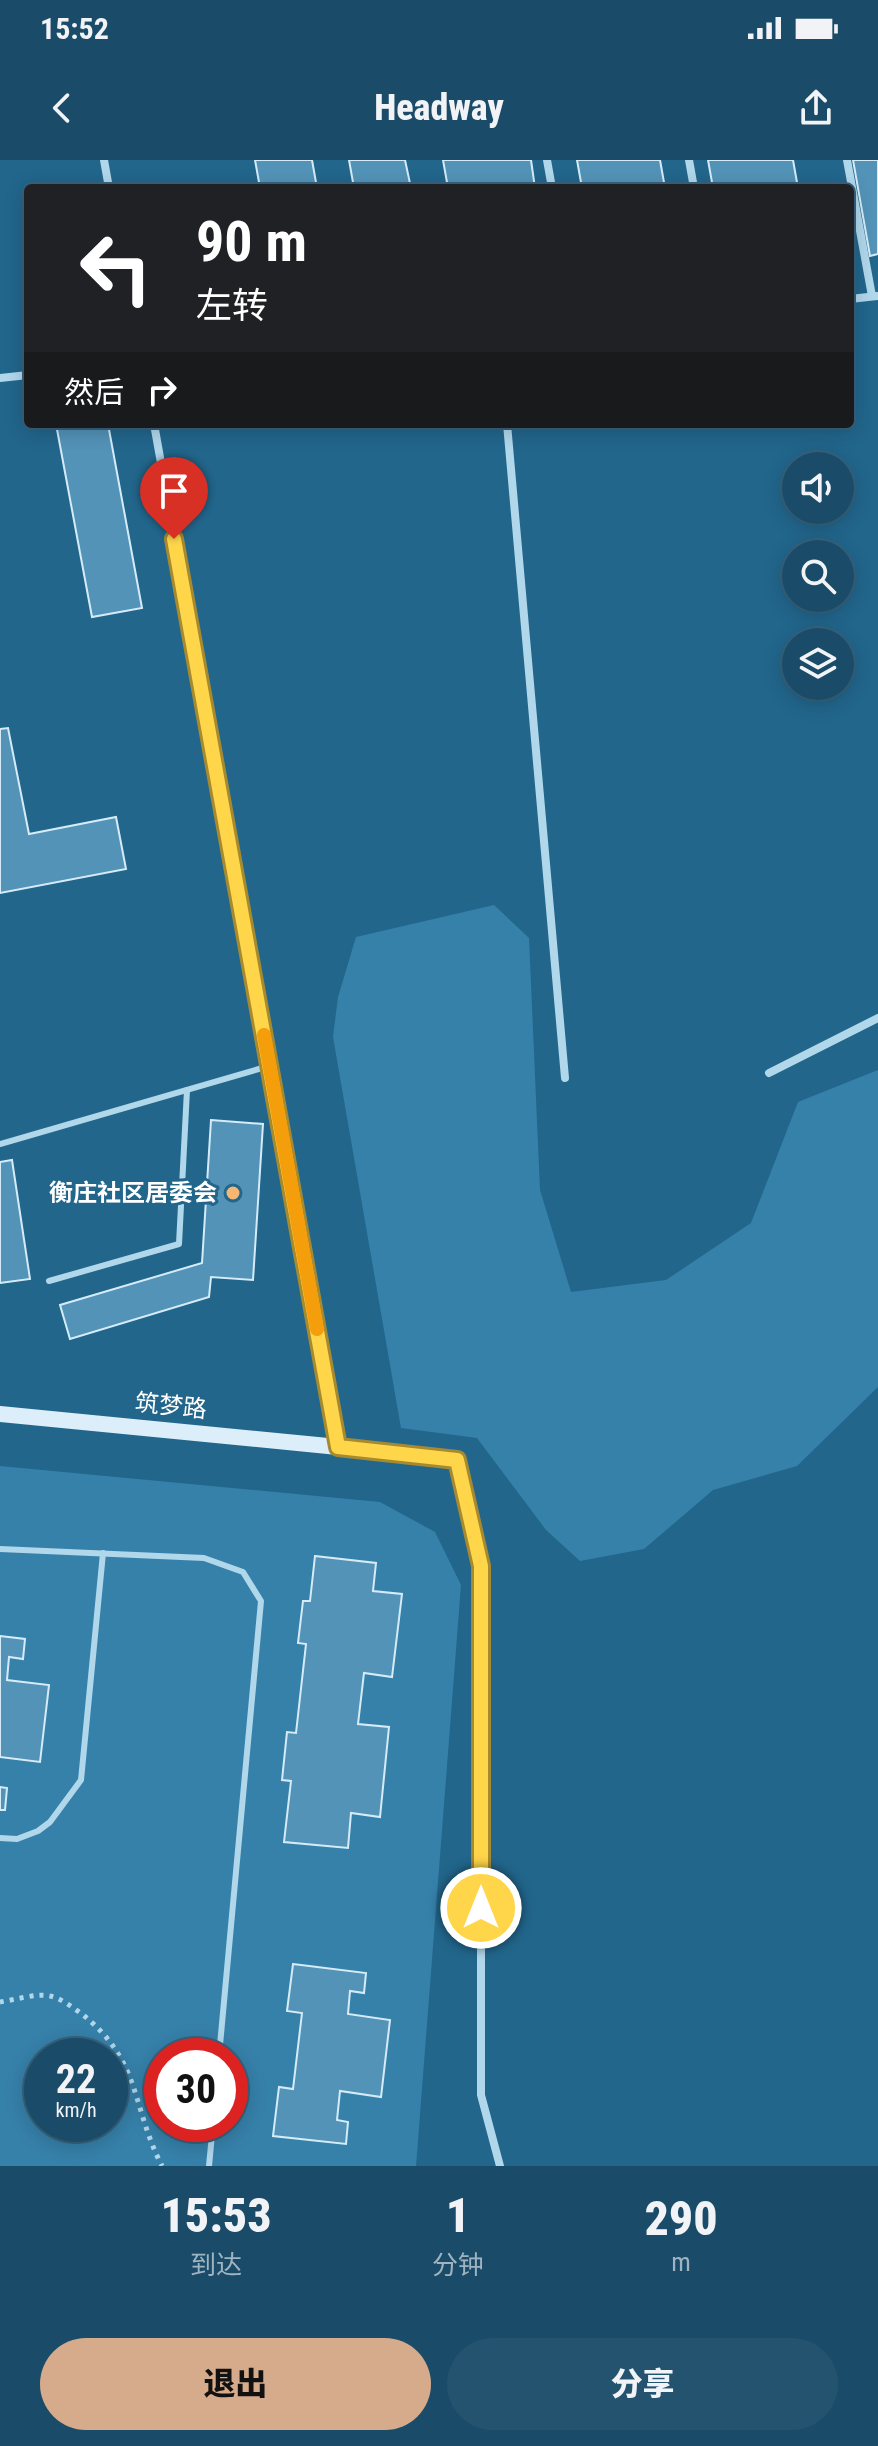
<!DOCTYPE html>
<html lang="zh">
<head>
<meta charset="utf-8">
<style>
	body { margin:0; font-family:"Roboto Condensed","Noto Sans SC",sans-serif; background:#23536f; color:#f1f3f6; height:100vh; display:flex; flex-direction:column; font-size:30px; white-space:nowrap }
	* { box-sizing:border-box; margin:0 }
	p { font-size:26px; color:#9fb4c0 }
	.icon { flex:none; width:44px; height:44px; fill:none; stroke:currentColor; stroke-width:2; stroke-linecap:round; stroke-linejoin:round }
	.map { position:relative; height:2006px; overflow:hidden }
	.panel { display:flex; flex-direction:column; background:#1a4c69; flex:1 }
	.panel>* { flex:none }
	.hud { position:absolute; left:24px; top:24px; width:830px; height:244px; border-radius:8px; box-shadow:0 4px 20px #0003,0 0 0 2px #38637d; background:#202124; color:#fff; overflow:hidden }
	.buttons { position:absolute; left:782px; top:292px; display:grid; gap:16px }
	.buttons a { display:grid; place-items:center; width:72px; height:72px; border-radius:50%; background:#1a4c69; box-shadow:0 4px 20px #0003,0 0 0 2px #38637d; font-size:40px }
	.speed { position:absolute; left:24px; top:1878px; display:flex; gap:16px; font-size:40px; font-weight:700; text-align:center }
	.speed>* { display:grid; place-content:center; width:104px; height:104px; border-radius:50%; background:#1a4c69; box-shadow:0 4px 20px #0003,0 0 0 2px #38637d; line-height:1 }
	.speed small { font-size:20px; font-weight:400 }
	.speed .limit { border:12px solid #d22; background:#fff; color:#111 }
	.pin { position:absolute; display:grid; place-items:center; width:68px; height:68px; color:#fff; margin:-82px -34px; border-radius:50% 50% 50% 0; rotate:-45deg; box-shadow:0 0 8px #0007 }
	.pin .icon { rotate:45deg }
	.me { position:absolute; width:88px; margin:-44px; rotate:0deg; stroke-linejoin:round; filter:drop-shadow(0 0 6px #0008) }
	.turn { display:flex; align-items:center; gap:28px; height:168px; padding:0 40px; font-size:36px }
	.turn .icon { width:104px; height:104px; stroke-width:2.5 }
	.turn b { display:block; font-size:56px; line-height:68px }
	.then { display:flex; align-items:center; height:76px; padding:0 40px; background:#0003; gap:16px; font-size:30px }
	.eta { display:flex; justify-content:space-evenly; align-items:center; height:136px; text-align:center }
	.eta b { font-size:48px; font-weight:800; line-height:56px }
	.cta { display:flex; gap:16px; margin-top:auto; padding:16px 40px }
	.cta a { flex:1; height:92px; border-radius:48px; background:#d6ab8b; color:#111; font-size:32px; font-weight:800; line-height:92px; text-align:center }
	.cta a+a { background:#23536f; color:#f1f3f6 }
	.status { display:flex; justify-content:space-between; align-items:center; height:56px; padding:0 40px; background:#1a4c69; direction:ltr }
	.status svg { height:22px; fill:currentColor }
	header { display:flex; justify-content:space-between; align-items:center; height:104px; padding:0 40px; background:#1a4c69; font-size:36px; font-weight:800 }
	.map>svg:first-child { display:block }
	.green { fill:#3681aa; fill-rule:evenodd }
	.building { fill:#5393b8; stroke:#d5ecf8; stroke-width:2 }
	.lines { fill:none; stroke-linecap:round; stroke-linejoin:round }
	.path { stroke:#b1d7eb; stroke-width:5; stroke-dasharray:4 6; stroke-linecap:butt }
	.lane { stroke:#b1d7eb; stroke-width:6 }
	.street { stroke:#b1d7eb; stroke-width:8 }
	.secondary { stroke:#dceef9; stroke-width:16 }
	.route-casing { stroke:#a68a30; stroke-width:20 }
	.route { stroke:#ffd54a; stroke-width:14 }
	.slow { stroke:#f59e0b; stroke-width:14 }
	.poi-dot { fill:#f7b673; stroke:#22668c; stroke-width:3 }
	.labels { text-anchor:middle; stroke-width:6; stroke-linejoin:round; paint-order:stroke }
	.poi-label { font-size:24px; font-weight:bold; fill:#fff; stroke:#22668c; text-anchor:end }
	.street-label { font-size:24px; fill:#fff; stroke:#22668c }
</style>
</head>
<body>
<div class="status"><b>15:52</b><svg viewBox="0 0 49 12"><path d="M0 12V9h3v3zM5 12V6h3v6zM10 12V3h3v9zM15 12V0h3v12zM26 1h20v11H26zM47 4h2v5h-2z"/></svg></div>
<header><svg class="icon" aria-label="back" viewBox="0 0 24 24"><path d="M15 5l-7 7 7 7"/></svg>Headway<svg class="icon" aria-label="share" viewBox="0 0 24 24"><path d="M12 15V3M7 8l5-5 5 5M5 13v7h14v-7"/></svg></header>
<div class="map">
<svg width="878" height="2006" viewBox="0 0 878 2006">
	<rect width="100%" height="100%" fill="#22668c"/>
	<g class="green">
		<path d="M494,745L529,778L540,1030L571,1132L666,1120L751,1063L798,942L878,910V1227L797,1306L713,1330L644,1389L580,1401L546,1370L477,1278L401,1268L333,877L338,837L356,777Z"/>
		<path d="M0,1306L380,1342L435,1372L461,1425L416,2006H0ZM42,1896H110V1964H42ZM162,1896H230V1964H162Z"/>
	</g>
	<g class="building">
		<path d="M255,0H312L317,28H260Z"/>
		<path d="M349,0H405L411,28H354Z"/>
		<path d="M443,0H531L535,28H448Z"/>
		<path d="M577,0H660L665,28H582Z"/>
		<path d="M708,0H793L798,28H713Z"/>
		<path d="M853,0H878V94L870,96Z"/>
		<path d="M56,264H108L142,448L92,457Z"/>
		<path d="M8,568L29,674L116,657L126,709L0,733V569Z"/>
		<path d="M211,960L263,964L253,1120L211,1117L209,1137L70,1179L60,1145L202,1103Z"/>
		<path d="M12,1000L30,1119L0,1123V1002Z"/>
		<path d="M315,1396L376,1403L373,1431L402,1434L392,1517L364,1513L358,1564L389,1567L380,1657L351,1653L348,1688L284,1682L291,1621L282,1620L287,1572L296,1573L306,1484L298,1483L303,1441H310Z"/>
		<path d="M0,1476L25,1479L23,1499L9,1497L7,1520L49,1525L40,1602L0,1597Z"/>
		<path d="M0,1627L7,1628L5,1650H0Z"/>
		<path d="M293,1804L366,1813L364,1833L350,1831L348,1854L390,1860L381,1937L340,1931L337,1960L348,1962L346,1984L273,1976L279,1927L293,1929L302,1853L287,1851Z"/>
	</g>
	<g class="lines">
		<path class="path" d="M0,1842C14,1840 36,1833 50,1836C61,1838 73,1848 82,1854C142,1902 131,1946 162,2006"/>
		<g class="lane">
			<path d="M0,984L269,906"/>
			<path d="M49,1121L179,1084L187,930"/>
			<path d="M0,1389L204,1398L243,1412L261,1441L219,1896"/>
			<path d="M0,1678L17,1679L38,1671L50,1662L81,1620L103,1393"/>
			<path d="M209,2006L213,1964"/>
		</g>
		<g class="street">
			<path d="M104,0L109,28"/>
			<path d="M547,0L552,28"/>
			<path d="M689,0L694,28"/>
			<path d="M847,0L872,136"/>
			<path d="M850,139L877,136"/>
			<path d="M0,218L28,215"/>
			<path d="M154,264L338,1287L457,1300L481,1406V1935L500,2006"/>
			<path d="M507,264L565,918"/>
			<path d="M769,913L878,858"/>
		</g>
		<path class="secondary" d="M0,1254L338,1287"/>
	</g>
	<g class="lines">
		<defs>
			<path id="route" d="M174,379L338,1287L457,1300L481,1406V1748"/>
		</defs>
		<use href="#route" class="route-casing"/>
		<use href="#route" class="route"/>
		<path class="slow" d="M264,875L317,1169"/>
	</g>
	<circle class="poi-dot" cx="233" cy="1033" r="8"/>
	<g class="labels">
		<g class="poi-label">
			<text x="217" y="1041">衡庄社区居委会</text>
		</g>
		<g class="street-label">
			<text transform="translate(171 1246) rotate(6)" y="8">筑梦路</text>
		</g>
	</g>
</svg>
<div class="buttons">
<a><svg class="icon" aria-label="sound" viewBox="0 0 24 24"><path d="M4 9h4l5-4v14l-5-4H4zM17 9q2 3 0 6"/></svg></a>
<a><svg class="icon" aria-label="search" viewBox="0 0 24 24"><circle cx="10" cy="10" r="6"/><path d="M15 15l6 6"/></svg></a>
<a><svg class="icon" aria-label="layers" viewBox="0 0 24 24"><path d="M12 4l9 5-9 5-9-5zM3 14l9 5 9-5"/></svg></a>
</div>
<div class="speed"><div>22<small>km/h</small></div><div class="limit">30</div></div>
<div class="pin" style="left:174px;top:379px;background:#d93025"><svg class="icon" aria-label="arrive" viewBox="0 0 24 24"><path d="M6 21V4h12l-3 4 3 4H6"/></svg></div>
<svg class="me" style="left:481px;top:1748px" viewBox="-20 -20 40 40"><circle r="17" fill="#ffd54a" stroke="#fff" stroke-width="3"/><path d="M0-11L8 9 0 5-8 9z" fill="#fff"/></svg>
<div class="hud">
<div class="turn"><svg class="icon" aria-label="left" viewBox="0 0 24 24"><path d="M17 20v-9H6M10 6l-5 5 5 5"/></svg><div><b>90 m</b>左转</div></div>
<div class="then">然后<svg class="icon" aria-label="right" viewBox="0 0 24 24"><path d="M7 20v-9h11M14 6l5 5-5 5"/></svg></div>
</div>
</div>
<section class="panel">
<div class="eta">
<div><b>15:53</b><p>到达</p></div>
<div><b>1</b><p>分钟</p></div>
<div><b>290</b><p>m</p></div>
</div>
<div class="cta"><a>退出</a><a>分享</a></div>
</section>
</body>
</html>
